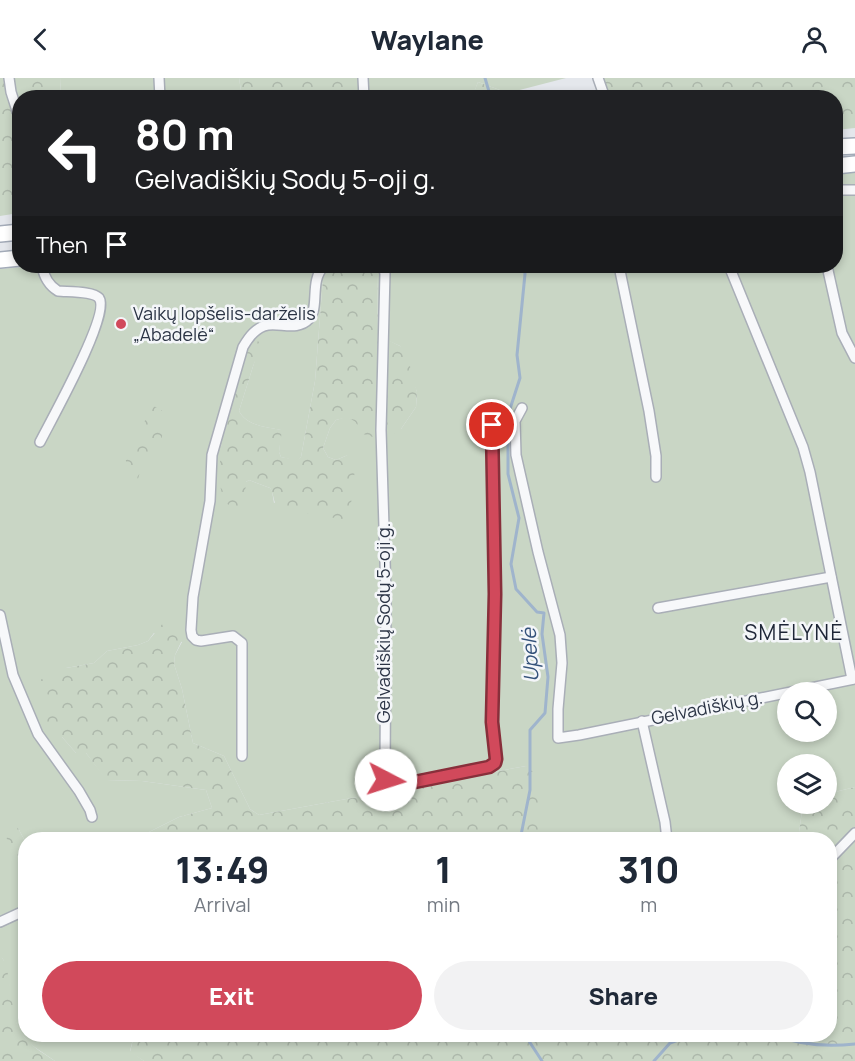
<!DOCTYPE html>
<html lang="en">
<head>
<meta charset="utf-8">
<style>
	body { margin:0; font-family:Manrope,sans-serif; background:#f2f2f3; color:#1f2937; height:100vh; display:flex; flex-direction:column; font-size:22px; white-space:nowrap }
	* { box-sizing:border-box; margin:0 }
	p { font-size:20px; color:#747a83 }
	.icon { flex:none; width:33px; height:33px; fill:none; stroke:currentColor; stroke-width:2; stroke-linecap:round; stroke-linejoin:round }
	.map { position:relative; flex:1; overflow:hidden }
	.side { position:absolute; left:18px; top:754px; width:819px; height:210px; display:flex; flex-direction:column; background:#fff; border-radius:24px; box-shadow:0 3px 9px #0003 }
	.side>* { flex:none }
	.top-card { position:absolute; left:12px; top:12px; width:831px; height:183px; border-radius:24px; box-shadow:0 3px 9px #0003; background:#202124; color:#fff; overflow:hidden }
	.buttons { position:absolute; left:777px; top:604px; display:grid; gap:12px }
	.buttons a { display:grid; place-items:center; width:60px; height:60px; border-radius:50%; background:#fff; box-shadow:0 3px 9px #0003; font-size:30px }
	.pin { position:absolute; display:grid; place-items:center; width:51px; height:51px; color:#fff; margin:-26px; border:3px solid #fff; border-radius:50%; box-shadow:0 2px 6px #0007 }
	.me { position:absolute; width:66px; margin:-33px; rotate:95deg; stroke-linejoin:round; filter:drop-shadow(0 0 4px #0008) }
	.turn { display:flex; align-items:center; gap:21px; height:126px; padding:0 24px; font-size:27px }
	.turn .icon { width:78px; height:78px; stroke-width:2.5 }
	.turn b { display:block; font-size:42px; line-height:51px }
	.then { display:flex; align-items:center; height:57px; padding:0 24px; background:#0003; gap:12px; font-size:22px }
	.eta { display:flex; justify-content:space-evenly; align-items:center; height:102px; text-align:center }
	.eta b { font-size:36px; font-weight:800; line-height:42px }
	.cta { display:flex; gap:12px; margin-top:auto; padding:12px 24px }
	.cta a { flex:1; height:69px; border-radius:36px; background:#d1495b; color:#fff; font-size:24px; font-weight:800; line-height:69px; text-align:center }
	.cta a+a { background:#f2f2f3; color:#1f2937 }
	header { display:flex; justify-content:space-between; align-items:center; height:78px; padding:0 24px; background:#fff; font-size:27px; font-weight:800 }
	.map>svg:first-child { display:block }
	.green { fill:#c9d6c5; fill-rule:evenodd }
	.forest { fill:url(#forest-crowns) }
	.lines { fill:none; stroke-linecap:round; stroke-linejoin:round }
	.stream { stroke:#9fb4cc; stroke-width:3 }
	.street-casing { stroke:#a9aeb7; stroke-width:12 }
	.primary-casing { stroke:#a3abb8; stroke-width:18 }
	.street { stroke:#f7f8fa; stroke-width:9 }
	.primary { stroke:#fff; stroke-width:15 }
	.route-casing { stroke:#882f3b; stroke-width:15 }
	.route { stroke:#d1495b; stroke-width:10 }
	.poi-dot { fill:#d1495b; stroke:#f4f6f9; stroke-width:2 }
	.labels { text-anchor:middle; stroke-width:5; stroke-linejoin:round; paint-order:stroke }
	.poi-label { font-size:18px; fill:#2b3445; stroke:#f4f6f9; text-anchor:start }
	.street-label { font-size:18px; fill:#2b3445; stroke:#f4f6f9 }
	.water-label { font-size:20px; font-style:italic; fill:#34527a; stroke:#f4f6f9 }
	.quarter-label { font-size:21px; letter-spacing:1.5px; fill:#1d2536; stroke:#f4f6f9 }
</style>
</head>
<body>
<header><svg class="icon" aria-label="back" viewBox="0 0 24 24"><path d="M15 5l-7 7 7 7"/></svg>Waylane<svg class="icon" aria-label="person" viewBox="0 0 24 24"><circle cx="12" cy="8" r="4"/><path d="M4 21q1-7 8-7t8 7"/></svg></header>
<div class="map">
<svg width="855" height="983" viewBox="0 0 855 983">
	<defs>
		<pattern id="forest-crowns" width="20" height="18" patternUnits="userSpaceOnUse" patternTransform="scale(1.5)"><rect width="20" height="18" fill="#c9d6c5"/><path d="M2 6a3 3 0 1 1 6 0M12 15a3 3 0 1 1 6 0" fill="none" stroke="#adb8ab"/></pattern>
	</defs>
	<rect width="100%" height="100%" fill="#e4e7ec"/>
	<g class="green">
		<path d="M60,0H239L242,19H61Z"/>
		<path d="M359,0H566L508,15L478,4L472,20L361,19Z"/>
		<path d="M855,94V709L827,716L826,687H788V726H803L799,754L795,762H537L538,754L526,688L259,737L250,731L224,678L193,665L182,611L174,586L175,577L182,564L154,555L148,563L138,567L107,573L94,585L66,590L58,635L62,659L76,675H86L107,702L142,703L206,712L212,730L179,739L133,762L25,763L18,750L17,777L25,790L26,957H134L130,973L144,983H55L30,966L19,953L13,935L9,906L3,881L0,878V191L32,188H836V96ZM377,194L378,258L400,268L417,314L416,329L401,351L356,343L346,339L336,342L330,350L323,370L328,379L336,382L348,377L274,425L272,413L270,410L249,402L246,404L221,368L255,282L239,333C247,348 266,349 281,352L279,374L281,379L298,383L301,379L315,303L323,200ZM788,615H826V654H788Z"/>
	</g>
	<g class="forest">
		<path d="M0,0H60L61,19L20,20L19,135L0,138Z"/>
		<path d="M239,0H359L361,19H242Z"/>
		<path d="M602,0H855V50L836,52V20L609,19Z"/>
		<path d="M478,4L508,15L509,19H472Z"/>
		<path d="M336,188H372L377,194L378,257L400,268L407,277L417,314L416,329L401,351L393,356L388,358L373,359L363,356C355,342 353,338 336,342L330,350L323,370L328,379L336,382L348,377L353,378L356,382L350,435L346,439L342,441L315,437L277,429C273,423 274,416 270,410L249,402L246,404L244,428L240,431L227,426L223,420L219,403L221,368L247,273L256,262L259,264L255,282L239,333C247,348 266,349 282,352L279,374L281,379L298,382L301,379L315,303L323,200L329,193Z"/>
		<path d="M154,328L164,334C167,344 160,371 153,380L144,379L138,401C118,384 126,372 138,353C143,345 149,337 154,328Z"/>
		<path d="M170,541C178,544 182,548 185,556L175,577L174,586L182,611L193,665L224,678L250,731L259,737L526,688C530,691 534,694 536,699C542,715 540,745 537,762H133L179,739L212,730L206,712L142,703L106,702L86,675H76L62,659L46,665L34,642L57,635L40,602L66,590L94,585L107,573L138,567L148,563L164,544Z"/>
		<path d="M855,709V983H144L130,974L134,957H830V762H795L799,754L803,726H826L827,716Z"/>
		<path d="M14,749L18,750L25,763V790L4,756L6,752Z"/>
		<path d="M0,877C12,889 10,933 19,951C26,966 42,974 55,983H0Z"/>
	</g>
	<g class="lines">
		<g class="stream">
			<path d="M485,0L491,20"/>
			<path d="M520,762L530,712V652L545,635L548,599L542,556L544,535L537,534L516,511L511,486L519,440L508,396V337L520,300L517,277L525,196L524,188"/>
			<path d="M525,957L542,983"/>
			<path d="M775,957C800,967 829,969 855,966"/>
			<path d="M654,983L670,965L692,957"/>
		</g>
		<defs>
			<g id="street">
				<path d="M9,0L11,14L20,42"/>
				<path d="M159,0L160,20"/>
				<path d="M363,0L364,20"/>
				<path d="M598,0L605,20"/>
				<path d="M836,112H855"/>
				<path d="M382,188L385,195L381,352L386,515L385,697L389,707H400L489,689L495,685L497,681L492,644L495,516L492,347"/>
				<path d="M619,188L649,333L656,378V399"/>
				<path d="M729,188L803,369L810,394L852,601"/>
				<path d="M827,188L842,255L855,280"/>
				<path d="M522,330L515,343L516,377L538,474L560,557L562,585L558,631V660L579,657L855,601"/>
				<path d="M40,364C50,344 111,236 99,220C93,213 68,214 58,213C48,207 44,199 42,188"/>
				<path d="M658,530L831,499"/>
				<path d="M0,537L13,597L38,656L79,713L90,732L92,739"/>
				<path d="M642,643L665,744L667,762"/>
				<path d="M242,678V565L233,558L201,563L196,562L192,558L191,552L193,519L210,423L212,377L243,269C249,259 256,249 268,247C281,245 298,253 309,241C320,229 309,203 324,188"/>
				<path d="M830,781L855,755"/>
				<path d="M0,844L26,832"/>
			</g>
			<g id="primary">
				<path d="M836,69L855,68"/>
				<path d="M836,88L855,86"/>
				<path d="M0,156L20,154"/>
				<path d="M0,182L20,180"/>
			</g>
		</defs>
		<use href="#street" class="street-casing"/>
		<use href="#primary" class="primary-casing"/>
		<use href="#street" class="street"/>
		<use href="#primary" class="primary"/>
	</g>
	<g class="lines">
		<defs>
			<path id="route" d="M386,702L389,707H400L489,689L495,685L496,681L492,644L495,516L492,347"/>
		</defs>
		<use href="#route" class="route-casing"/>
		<use href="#route" class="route"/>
	</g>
	<circle class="poi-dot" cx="121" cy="246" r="6"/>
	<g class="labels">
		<g class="poi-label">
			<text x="133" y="242">Vaikų lopšelis-darželis<tspan x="133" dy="21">„Abadelė“</tspan></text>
		</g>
		<g class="street-label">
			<text transform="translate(384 545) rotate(-90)" y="6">Gelvadiškių Sodų 5-oji g.</text>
			<text transform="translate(707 630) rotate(-11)" y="6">Gelvadiškių g.</text>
		</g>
		<g class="water-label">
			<text transform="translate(530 577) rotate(-93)" y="7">Upelė</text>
		</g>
		<g class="quarter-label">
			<text x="794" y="562">SMĖLYNĖ</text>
		</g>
	</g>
</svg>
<div class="buttons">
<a><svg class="icon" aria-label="search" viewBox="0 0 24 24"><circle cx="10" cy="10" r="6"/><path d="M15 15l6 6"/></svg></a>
<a><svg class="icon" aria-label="layers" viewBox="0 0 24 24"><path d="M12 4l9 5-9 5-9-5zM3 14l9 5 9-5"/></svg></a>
</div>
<div class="pin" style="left:492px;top:347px;background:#d93025"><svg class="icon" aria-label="arrive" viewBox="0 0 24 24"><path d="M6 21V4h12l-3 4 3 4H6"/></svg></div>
<svg class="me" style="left:386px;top:702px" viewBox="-20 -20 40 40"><circle r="19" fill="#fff"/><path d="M0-13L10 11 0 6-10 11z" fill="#d1495b"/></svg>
<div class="top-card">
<div class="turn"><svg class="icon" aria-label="left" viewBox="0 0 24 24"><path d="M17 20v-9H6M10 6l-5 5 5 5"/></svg><div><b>80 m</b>Gelvadiškių Sodų 5-oji g.</div></div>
<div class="then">Then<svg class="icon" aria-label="arrive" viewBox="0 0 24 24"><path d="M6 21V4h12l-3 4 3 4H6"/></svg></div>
</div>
<section class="side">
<div class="eta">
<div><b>13:49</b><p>Arrival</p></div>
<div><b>1</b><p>min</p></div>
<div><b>310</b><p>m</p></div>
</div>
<div class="cta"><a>Exit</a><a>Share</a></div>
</section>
</div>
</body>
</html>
